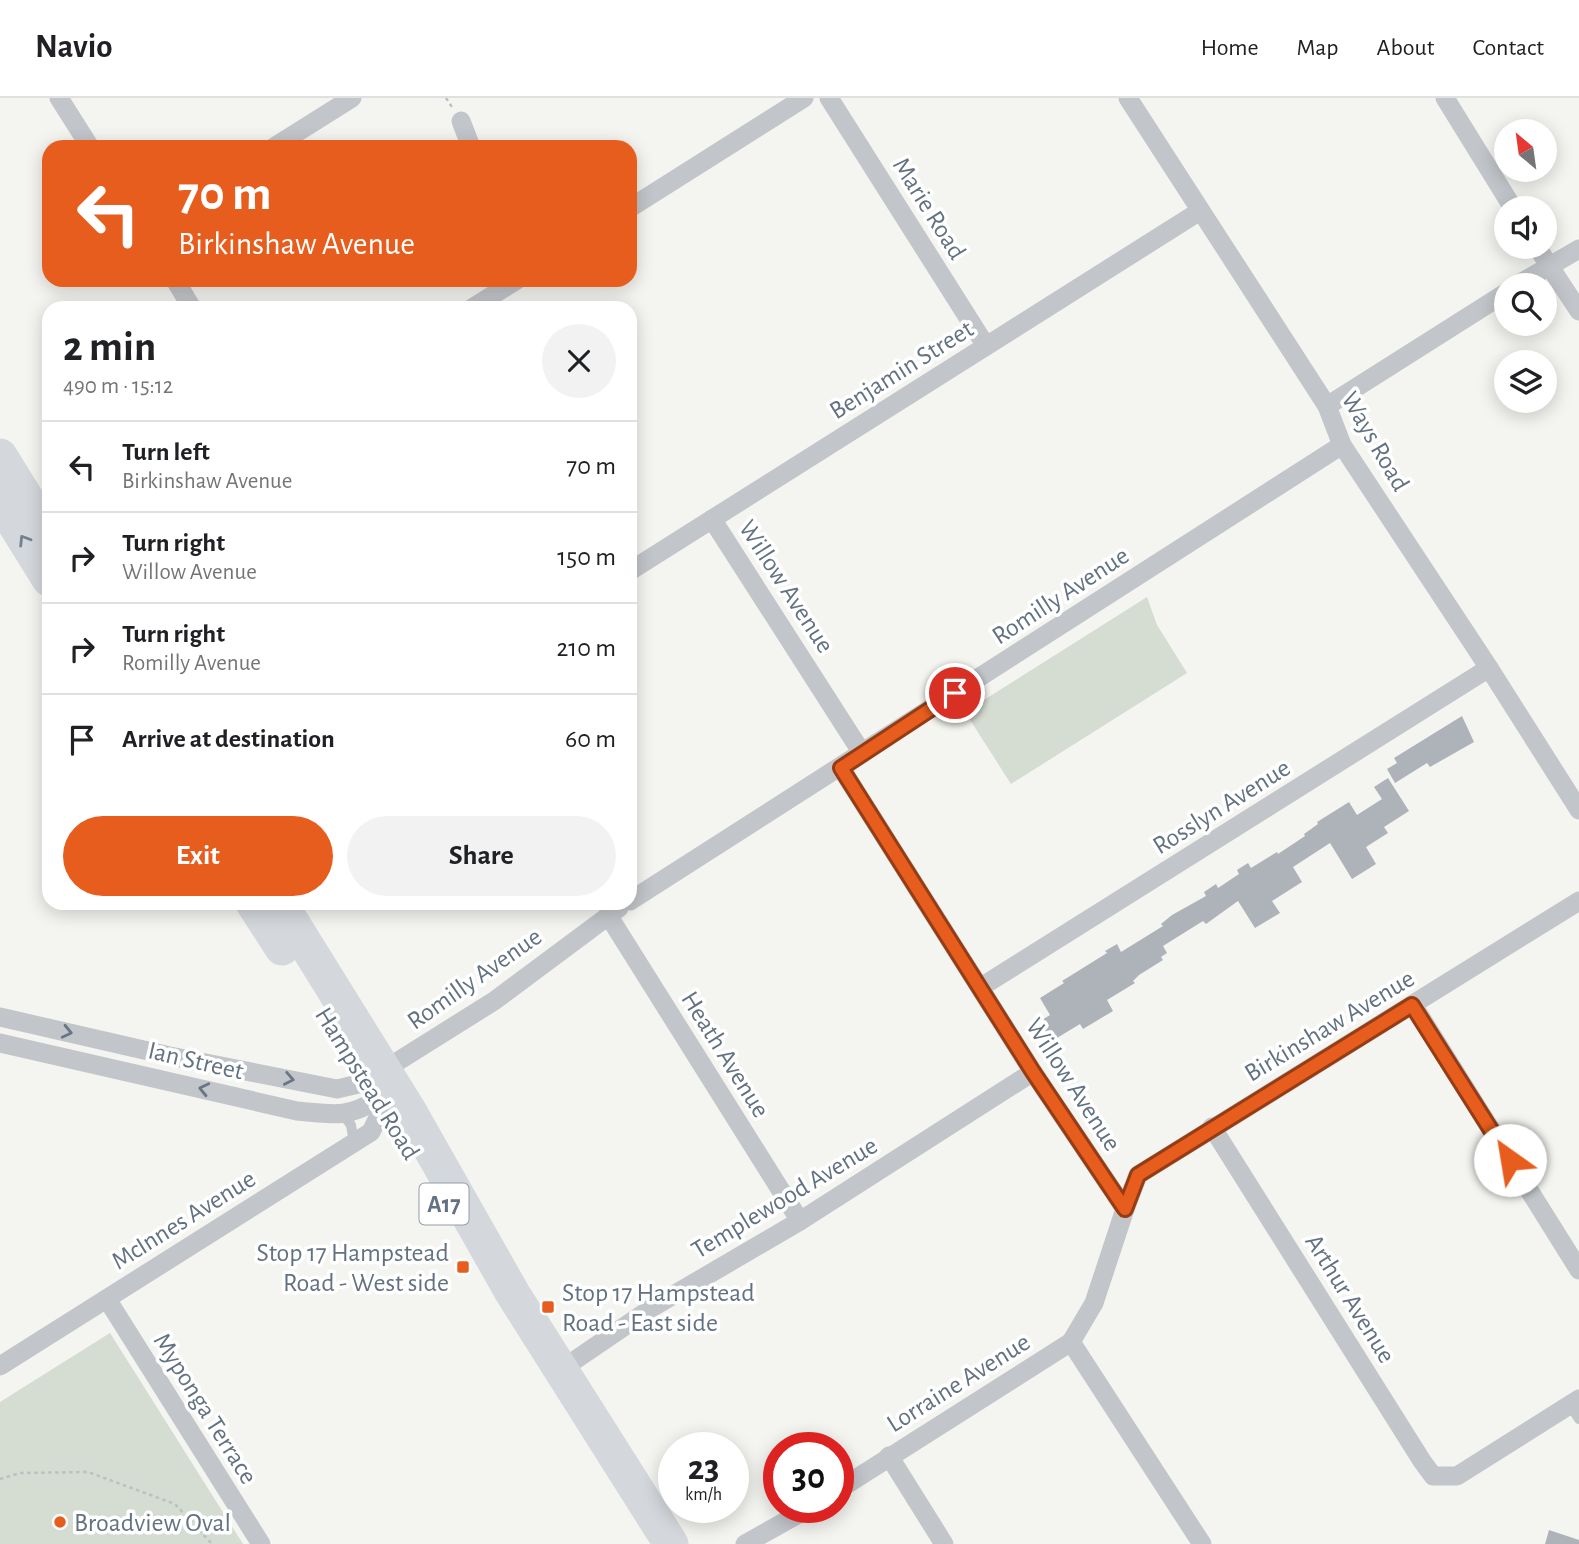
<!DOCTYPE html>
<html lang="en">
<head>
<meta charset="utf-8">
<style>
	body { margin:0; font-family:"Alegreya Sans",sans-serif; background:#f2f2f2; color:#202124; height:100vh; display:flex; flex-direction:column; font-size:26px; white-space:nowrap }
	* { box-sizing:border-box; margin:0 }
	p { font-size:23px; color:#757577 }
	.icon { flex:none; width:38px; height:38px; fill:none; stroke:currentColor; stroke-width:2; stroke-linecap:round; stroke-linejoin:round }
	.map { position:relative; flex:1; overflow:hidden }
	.side { position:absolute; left:42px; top:203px; width:595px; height:609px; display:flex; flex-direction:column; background:#fff; border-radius:21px; box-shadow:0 4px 18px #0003 }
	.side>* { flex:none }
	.banner { position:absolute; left:42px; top:42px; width:595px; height:147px; border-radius:21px; box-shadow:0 4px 18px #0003; background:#e75d1e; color:#fff; overflow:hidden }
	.needle { width:46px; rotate:331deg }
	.controls { position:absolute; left:1494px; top:21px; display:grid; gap:14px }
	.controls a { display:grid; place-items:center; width:63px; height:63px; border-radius:50%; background:#fff; box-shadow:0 4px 18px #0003; font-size:35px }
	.speed { position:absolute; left:658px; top:1334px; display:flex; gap:14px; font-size:35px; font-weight:700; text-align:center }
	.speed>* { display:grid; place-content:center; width:91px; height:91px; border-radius:50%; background:#fff; box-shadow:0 4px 18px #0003; line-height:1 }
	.speed small { font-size:18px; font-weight:400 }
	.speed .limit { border:10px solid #d22; background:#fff; color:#111 }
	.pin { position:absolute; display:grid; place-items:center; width:60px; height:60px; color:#fff; margin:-30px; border:4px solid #fff; border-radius:50%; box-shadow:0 2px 7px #0007 }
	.me { position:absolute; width:77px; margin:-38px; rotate:328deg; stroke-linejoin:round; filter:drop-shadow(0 0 5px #0008) }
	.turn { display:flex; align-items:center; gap:24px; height:147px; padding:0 21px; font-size:32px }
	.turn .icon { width:91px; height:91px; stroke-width:2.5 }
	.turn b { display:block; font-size:49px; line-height:60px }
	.round { display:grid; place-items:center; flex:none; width:74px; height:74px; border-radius:37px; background:#f2f2f2 }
	.head { display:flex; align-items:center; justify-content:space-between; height:119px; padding:0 21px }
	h1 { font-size:42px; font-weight:700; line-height:52px }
	.action { display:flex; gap:14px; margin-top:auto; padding:14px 21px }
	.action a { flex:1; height:80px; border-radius:42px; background:#e75d1e; color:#fff; font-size:28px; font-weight:700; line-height:80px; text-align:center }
	.action a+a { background:#f2f2f2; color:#202124 }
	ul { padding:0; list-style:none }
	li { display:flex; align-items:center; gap:21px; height:91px; padding:0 21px; border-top:2px solid #e0e0e0 }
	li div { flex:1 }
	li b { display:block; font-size:26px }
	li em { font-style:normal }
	header { display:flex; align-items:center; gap:42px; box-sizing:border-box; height:98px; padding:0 35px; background:#fff; border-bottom:2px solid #e0e0e0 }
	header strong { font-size:33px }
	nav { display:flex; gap:38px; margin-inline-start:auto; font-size:24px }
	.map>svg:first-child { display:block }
	.green { fill:#d5dcd1 }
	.building { fill:#adb3b9 }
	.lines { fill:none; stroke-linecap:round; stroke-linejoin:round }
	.path { stroke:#bebfc1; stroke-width:2.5; stroke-dasharray:3.5 3.5; stroke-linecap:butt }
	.lane { stroke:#c2c5c9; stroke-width:10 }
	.street { stroke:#c2c5c9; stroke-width:19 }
	.highway { stroke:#d4d8dc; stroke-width:35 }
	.oneway { stroke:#748190 }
	.oneway2 { stroke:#687686 }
	.route-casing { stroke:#963c14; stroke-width:18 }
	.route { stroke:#e75d1e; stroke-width:12 }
	.poi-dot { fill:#e75d1e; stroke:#fff; stroke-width:2.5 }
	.labels { text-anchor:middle; stroke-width:7; stroke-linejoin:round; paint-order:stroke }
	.shield { fill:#fff; stroke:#929ca8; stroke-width:2 }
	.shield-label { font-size:24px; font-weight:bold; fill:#637282 }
	.street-label { font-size:26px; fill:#637282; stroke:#fff }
	.poi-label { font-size:26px; fill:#637282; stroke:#fff; text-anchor:start }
</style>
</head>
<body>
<header>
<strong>Navio</strong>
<nav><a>Home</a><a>Map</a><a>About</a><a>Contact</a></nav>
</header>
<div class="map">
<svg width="1579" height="1446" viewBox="0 0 1579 1446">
	<rect width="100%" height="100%" fill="#f4f5f0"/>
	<g class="green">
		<path d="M1147,499L1157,527L1187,575L1011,686L965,614Z"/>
		<path d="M110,1235L243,1446H0V1304Z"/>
	</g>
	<g class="building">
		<path d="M1462,618L1474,644L1430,669L1427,665L1395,685L1387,671L1397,665L1394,660Z"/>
		<path d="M1388,680L1409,713L1384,729L1388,735L1366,749L1376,766L1352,781L1330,745L1293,769L1302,784L1272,803L1280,815L1255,830L1238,803L1206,826L1203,823L1163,848L1167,855L1161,859L1163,862L1139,877L1133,883L1135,885L1107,902L1113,913L1083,931L1080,926L1052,943L1048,937L1040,942L1032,928L1050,917L1040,900L1064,885L1062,883L1107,855L1105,853L1117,846L1121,854L1163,828L1161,826L1172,817L1206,798L1204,794L1216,786L1218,790L1239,776L1237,772L1248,765L1251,770L1277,754L1278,756L1305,738L1304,736L1318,726L1317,724L1349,704L1357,717L1382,701L1374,689Z"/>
		<path d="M1549,1432L1579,1442V1446H1545Z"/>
	</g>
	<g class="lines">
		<g class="path">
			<path d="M446,0L452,9"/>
			<path d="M0,1381L20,1375L88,1374L175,1406L212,1446"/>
		</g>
		<g class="lane">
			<path d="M343,1017L351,1027L354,1045"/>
			<path d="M1570,1307L1579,1321"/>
		</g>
		<g class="street">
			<path d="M59,0L90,49"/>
			<path d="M829,0L986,248"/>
			<path d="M1128,0L1327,308L1342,347L1489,570L1579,712"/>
			<path d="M1445,0L1513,110"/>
			<path d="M461,23L471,49"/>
			<path d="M274,49L352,0"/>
			<path d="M630,110L804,0"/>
			<path d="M1537,149L1579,213"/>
			<path d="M175,182L192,210"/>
			<path d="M1517,187L1579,151"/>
			<path d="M472,210L517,182"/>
			<path d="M1327,308L1507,194"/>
			<path d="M712,421L862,655"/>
			<path d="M630,473L1200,113"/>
			<path d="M841,670L1033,974L1125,1111L1094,1205L1071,1244L1202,1446"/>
			<path d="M630,803L1342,347"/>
			<path d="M608,817L800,1123"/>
			<path d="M981,889L1489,570"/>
			<path d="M1413,907L1579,1172"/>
			<path d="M0,919L170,958L337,991L367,984"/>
			<path d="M0,945L297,1013C332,1016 345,1021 377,1002"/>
			<path d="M384,972L494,903L619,810"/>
			<path d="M1212,1029L1422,1363L1433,1378H1457L1579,1301"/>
			<path d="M1125,1111L1138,1077L1579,803"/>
			<path d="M107,1201L261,1446"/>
			<path d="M0,1268L371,1034L383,1009"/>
			<path d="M562,1271L653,1209L800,1123L1033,974"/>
			<path d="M889,1358L944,1446"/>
			<path d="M838,1392L1071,1244"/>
			<path d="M745,1446L811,1409"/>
		</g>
		<g class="highway">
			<path d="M0,358L41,424"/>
			<path d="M0,402L49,481"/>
			<path d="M253,805L282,850"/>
			<path d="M280,805L408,1011L513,1196L671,1446"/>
		</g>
	</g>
	<defs><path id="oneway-chevron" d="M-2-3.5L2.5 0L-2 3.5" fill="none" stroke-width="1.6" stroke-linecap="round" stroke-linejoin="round" transform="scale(1.75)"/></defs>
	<use class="oneway" href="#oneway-chevron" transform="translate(24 442) rotate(-122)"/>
	<g class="oneway2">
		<use href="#oneway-chevron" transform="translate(67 934) rotate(13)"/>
		<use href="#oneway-chevron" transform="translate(289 981) rotate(11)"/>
		<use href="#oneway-chevron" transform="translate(204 991) rotate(-167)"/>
	</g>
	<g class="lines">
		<defs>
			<path id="route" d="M955,595L841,670L1033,974L1125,1111L1138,1077L1412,907L1510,1062"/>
		</defs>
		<use href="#route" class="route-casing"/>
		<use href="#route" class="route"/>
	</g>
	<g class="poi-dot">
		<rect x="456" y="1162" width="14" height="14" rx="3.5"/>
		<rect x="541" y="1202" width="14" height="14" rx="3.5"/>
		<circle cx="60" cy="1424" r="7"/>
	</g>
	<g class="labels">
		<rect class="shield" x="419.5" y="1085.5" width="49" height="41" rx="5"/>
		<g class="shield-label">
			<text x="444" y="1114">A17</text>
		</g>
		<g class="street-label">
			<text transform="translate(930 110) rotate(58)" y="9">Marie Road</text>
			<text transform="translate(901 271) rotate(-32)" y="9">Benjamin Street</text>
			<text transform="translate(1376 343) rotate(60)" y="9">Ways Road</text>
			<text transform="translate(787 488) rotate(57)" y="9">Willow Avenue</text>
			<text transform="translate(1060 497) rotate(-33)" y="9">Romilly Avenue</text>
			<text transform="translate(1221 708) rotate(-32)" y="9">Rosslyn Avenue</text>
			<text transform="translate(474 880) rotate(-35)" y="9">Romilly Avenue</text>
			<text transform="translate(1329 927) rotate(-31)" y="9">Birkinshaw Avenue</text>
			<text transform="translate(726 956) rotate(58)" y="9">Heath Avenue</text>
			<text transform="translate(196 962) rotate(13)" y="9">Ian Street</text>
			<text transform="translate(368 985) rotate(58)" y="9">Hampstead Road</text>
			<text transform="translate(1074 986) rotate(57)" y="9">Willow Avenue</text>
			<text transform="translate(784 1099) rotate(-31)" y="9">Templewood Avenue</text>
			<text transform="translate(183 1121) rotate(-32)" y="9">McInnes Avenue</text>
			<text transform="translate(1351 1200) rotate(58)" y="9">Arthur Avenue</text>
			<text transform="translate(958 1284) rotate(-32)" y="9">Lorraine Avenue</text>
			<text transform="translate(206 1310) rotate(58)" y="9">Myponga Terrace</text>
		</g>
		<g class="poi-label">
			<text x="449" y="1163" text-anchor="end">Stop 17 Hampstead<tspan x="449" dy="30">Road - West side</tspan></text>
			<text x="562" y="1203">Stop 17 Hampstead<tspan x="562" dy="30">Road - East side</tspan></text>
			<text x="74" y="1433">Broadview Oval</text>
		</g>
	</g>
</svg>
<div class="controls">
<a><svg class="needle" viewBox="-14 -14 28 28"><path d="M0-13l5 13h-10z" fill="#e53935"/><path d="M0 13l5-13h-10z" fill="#757577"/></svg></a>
<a><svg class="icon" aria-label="sound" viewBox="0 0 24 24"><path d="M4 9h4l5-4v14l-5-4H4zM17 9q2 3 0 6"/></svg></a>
<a><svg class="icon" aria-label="search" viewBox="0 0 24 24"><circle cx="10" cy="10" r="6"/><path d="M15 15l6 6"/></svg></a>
<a><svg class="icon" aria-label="layers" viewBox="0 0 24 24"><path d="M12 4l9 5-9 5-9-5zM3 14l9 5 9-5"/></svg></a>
</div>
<div class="speed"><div>23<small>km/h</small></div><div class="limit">30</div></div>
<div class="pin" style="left:955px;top:595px;background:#d93025"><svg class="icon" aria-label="arrive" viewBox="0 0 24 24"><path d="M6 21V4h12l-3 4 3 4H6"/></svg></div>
<svg class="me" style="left:1510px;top:1062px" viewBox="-20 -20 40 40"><circle r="19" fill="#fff"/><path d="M0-13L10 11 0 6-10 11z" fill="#e75d1e"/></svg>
<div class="banner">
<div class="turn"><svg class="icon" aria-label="left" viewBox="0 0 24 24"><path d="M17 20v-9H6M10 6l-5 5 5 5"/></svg><div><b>70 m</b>Birkinshaw Avenue</div></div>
</div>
<section class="side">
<div class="head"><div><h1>2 min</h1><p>490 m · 15:12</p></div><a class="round"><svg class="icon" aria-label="close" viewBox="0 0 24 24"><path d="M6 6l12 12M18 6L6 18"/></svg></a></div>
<ul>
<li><svg class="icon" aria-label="left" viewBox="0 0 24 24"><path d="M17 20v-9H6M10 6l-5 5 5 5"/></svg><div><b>Turn left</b><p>Birkinshaw Avenue</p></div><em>70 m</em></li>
<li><svg class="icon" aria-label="right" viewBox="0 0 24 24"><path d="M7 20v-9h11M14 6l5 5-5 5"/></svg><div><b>Turn right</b><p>Willow Avenue</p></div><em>150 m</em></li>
<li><svg class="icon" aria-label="right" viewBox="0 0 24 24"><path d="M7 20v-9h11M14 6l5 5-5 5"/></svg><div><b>Turn right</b><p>Romilly Avenue</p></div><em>210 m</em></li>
<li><svg class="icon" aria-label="arrive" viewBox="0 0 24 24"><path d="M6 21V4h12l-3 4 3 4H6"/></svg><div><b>Arrive at destination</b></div><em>60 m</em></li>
</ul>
<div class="action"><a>Exit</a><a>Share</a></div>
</section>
</div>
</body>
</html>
